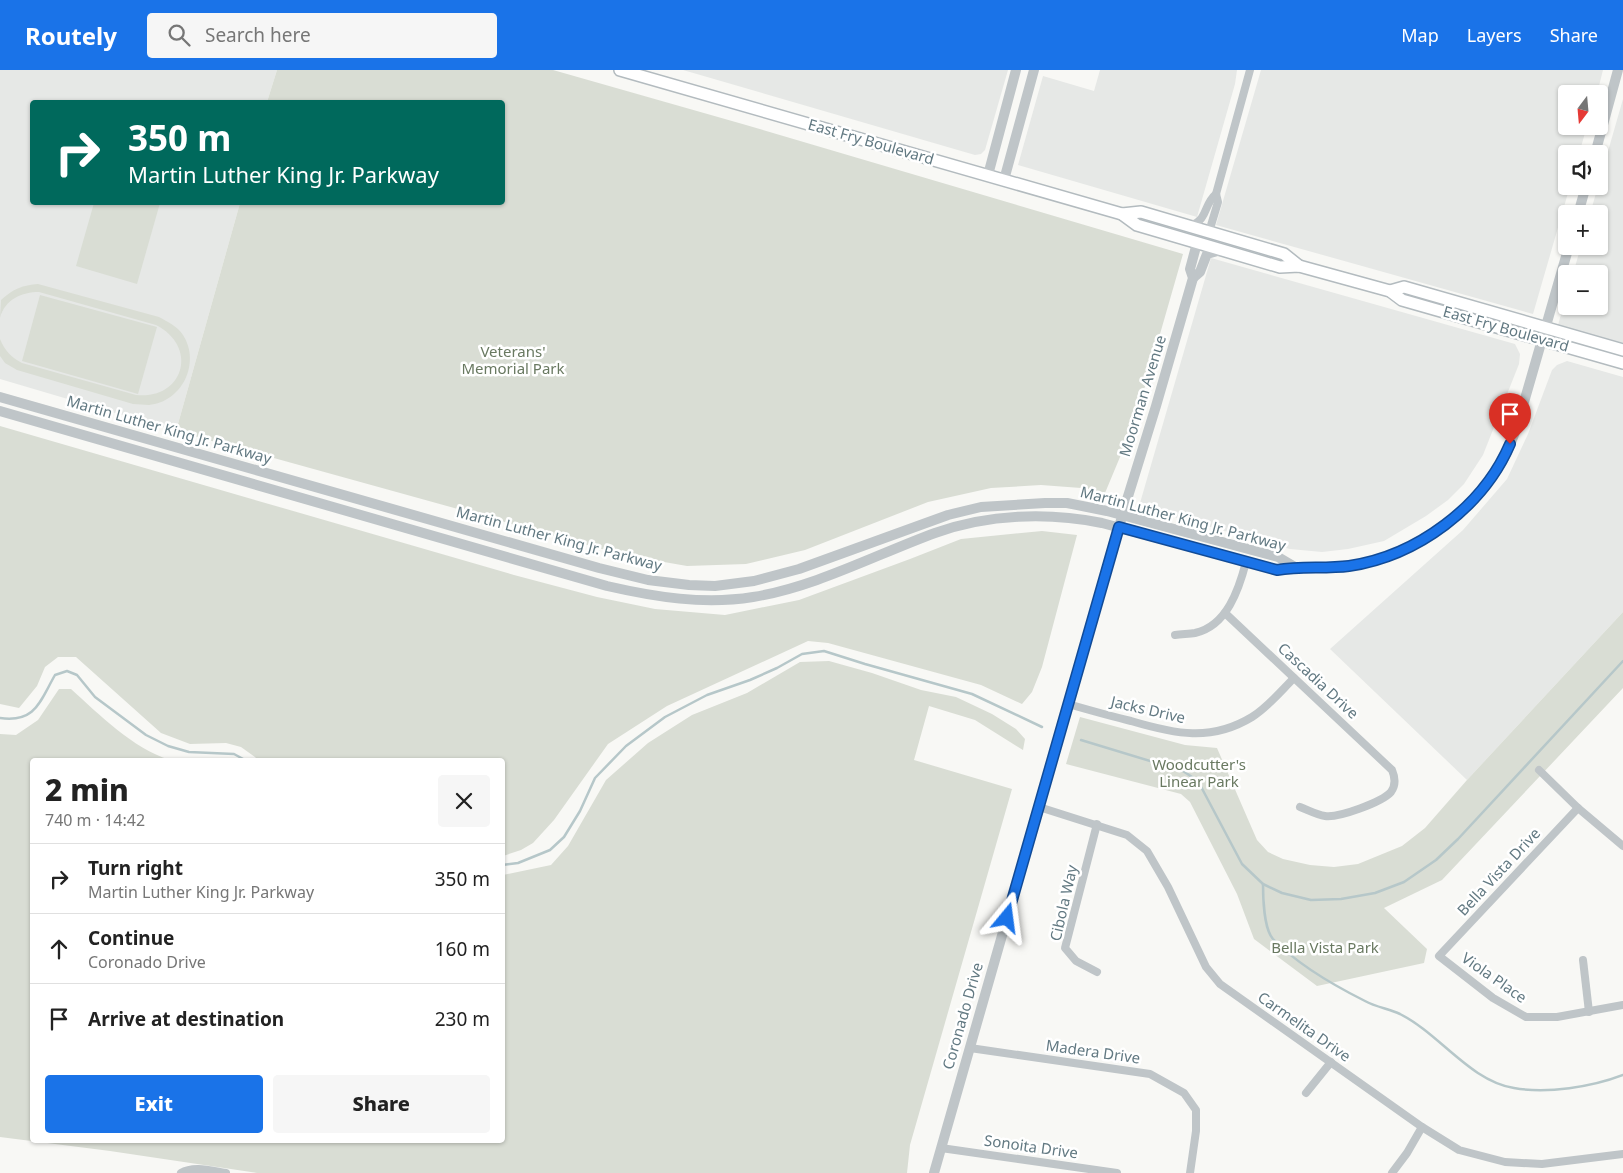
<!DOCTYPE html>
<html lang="en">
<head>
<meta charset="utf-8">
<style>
	body { margin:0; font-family:"Noto Sans",sans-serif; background:#f6f6f6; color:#222; height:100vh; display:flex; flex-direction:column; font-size:19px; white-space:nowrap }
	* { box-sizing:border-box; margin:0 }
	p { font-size:16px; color:#767676 }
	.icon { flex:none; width:28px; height:28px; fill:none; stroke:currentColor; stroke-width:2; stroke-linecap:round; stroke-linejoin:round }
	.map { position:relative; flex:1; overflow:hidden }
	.sheet { position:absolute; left:30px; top:688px; width:475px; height:385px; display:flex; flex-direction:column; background:#fff; border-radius:5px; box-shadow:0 1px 4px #0004 }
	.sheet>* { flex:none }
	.top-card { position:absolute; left:30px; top:30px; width:475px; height:105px; border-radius:5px; box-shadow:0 1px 4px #0004; background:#00695c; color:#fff; overflow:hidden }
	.needle { width:32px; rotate:196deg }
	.tools { position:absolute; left:1558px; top:15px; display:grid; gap:10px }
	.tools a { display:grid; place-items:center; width:50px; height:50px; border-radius:5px; background:#fff; box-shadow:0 1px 4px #0004; font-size:25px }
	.pin { position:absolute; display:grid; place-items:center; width:42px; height:42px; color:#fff; margin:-51px -21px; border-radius:50% 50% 50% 0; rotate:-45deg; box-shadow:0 0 5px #0007 }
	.pin .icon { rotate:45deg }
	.me { position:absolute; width:55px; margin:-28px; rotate:16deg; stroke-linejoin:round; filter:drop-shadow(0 0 4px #0008) }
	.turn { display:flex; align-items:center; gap:18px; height:105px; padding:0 15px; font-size:22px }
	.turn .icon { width:65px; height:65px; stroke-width:2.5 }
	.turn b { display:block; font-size:35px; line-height:42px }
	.round { display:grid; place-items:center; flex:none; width:52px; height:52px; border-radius:5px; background:#f6f6f6 }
	.headline { display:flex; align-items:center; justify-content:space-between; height:85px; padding:0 15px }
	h1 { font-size:30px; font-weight:800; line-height:38px }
	.action { display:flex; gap:10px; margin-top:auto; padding:10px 15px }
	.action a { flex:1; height:58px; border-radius:5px; background:#1a73e8; color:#fff; font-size:20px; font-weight:800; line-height:58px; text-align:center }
	.action a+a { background:#f6f6f6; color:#222 }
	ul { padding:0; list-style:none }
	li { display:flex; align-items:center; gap:15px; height:70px; padding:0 15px; border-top:1px solid #e0e0e0 }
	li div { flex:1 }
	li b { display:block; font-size:19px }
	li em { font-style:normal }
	header { display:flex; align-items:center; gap:30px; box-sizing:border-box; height:70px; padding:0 25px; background:#1a73e8; color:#fff }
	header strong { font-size:24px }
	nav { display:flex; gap:28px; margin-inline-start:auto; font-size:18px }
	.search { width:350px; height:45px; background:#f6f6f6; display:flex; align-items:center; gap:12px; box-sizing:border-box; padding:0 18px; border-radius:5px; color:#767676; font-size:19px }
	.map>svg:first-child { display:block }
	.built { fill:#e6e8e6 }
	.green { fill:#d9ddd4 }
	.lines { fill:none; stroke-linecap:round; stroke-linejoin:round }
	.stream { stroke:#b6c7c9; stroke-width:2.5 }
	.secondary-casing { stroke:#b3bbbf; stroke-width:14 }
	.minor { stroke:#bfc5c8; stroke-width:8 }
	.tertiary { stroke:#bfc5c8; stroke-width:10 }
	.secondary { stroke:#fff; stroke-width:11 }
	.route-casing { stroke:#114b97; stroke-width:12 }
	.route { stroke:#1a73e8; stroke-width:9 }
	.labels { text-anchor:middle; stroke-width:5; stroke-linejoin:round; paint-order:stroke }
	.street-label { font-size:15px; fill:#627982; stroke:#fff }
	.park-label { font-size:15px; fill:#697961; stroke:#fff }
</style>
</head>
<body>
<header>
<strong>Routely</strong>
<div class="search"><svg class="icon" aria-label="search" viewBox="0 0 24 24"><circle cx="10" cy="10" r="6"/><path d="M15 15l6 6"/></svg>Search here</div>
<nav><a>Map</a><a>Layers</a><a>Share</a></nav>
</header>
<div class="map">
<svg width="1623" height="1103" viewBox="0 0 1623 1103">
	<rect width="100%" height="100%" fill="#f8f8f5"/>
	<g class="built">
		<path d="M0,0H277L267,32H32V132L240,133L176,361L0,309Z"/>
		<path d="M683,0H1008L985,80L981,84L975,85Z"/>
		<path d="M1100,0H1237L1235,14L1197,147L1018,95L1043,6L1094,21Z"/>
		<path d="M1261,0H1603L1597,24H1566V56H1587L1579,84H1566V116H1570L1533,244L1216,155Z"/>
		<path d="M1623,29V274L1558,255L1566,227V236H1599V204H1573L1581,176H1599V144H1590Z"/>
		<path d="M1211,188L1515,274L1520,284L1519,294L1483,385L1464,414L1448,430L1426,446L1384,471L1348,479L1322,482L1290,479L1145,439L1140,433Z"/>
		<path d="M1567,291L1623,307V542L1467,710L1330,579L1463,460L1507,409L1528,364L1552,300L1557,295Z"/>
	</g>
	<g class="green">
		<path d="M277,0H553L746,55L1183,184L1135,351L1105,423L1081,418L1041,415L991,418L928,432L805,480L746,494L687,496L624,485L176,361L240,133L502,132V32H267Z"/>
		<path d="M94,133H160L137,214L76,196Z"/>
		<path d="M38,214L159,247C168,252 177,256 183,265C201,293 182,332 149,335C144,335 138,334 133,334L17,300L5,293L0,286V269C5,281 11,287 22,293L136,325C184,330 199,277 156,255L39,222C22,222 5,229 0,248L1,230C13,219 23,215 38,214Z"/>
		<path d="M40,225L157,257L138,324L22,291Z"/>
		<path d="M0,356L514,505L597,527L655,539L725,545L799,530L910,489L961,469L1042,461L1077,465L1042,597L1032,622L1022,634L981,615L828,573L808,571L667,636L608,674L554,750L533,773L521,780L503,786L502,690H259L241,677L226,673L190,674L161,663L76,587H58L45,597L37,616L19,638L0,634Z"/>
		<path d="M1623,542V618L1442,810L1384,838L1427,879L1424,893L1317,916L1254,869L1237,824L1190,732L1181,724L1066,694L1080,647L1185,675L1217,678L1257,770L1268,782L1283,789L1310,795L1334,797L1358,794L1402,776L1425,758L1467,710Z"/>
		<path d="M829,591L872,603L921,620L956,627L992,644L1016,659L1025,669L1023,680L975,650L929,636L914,690L1012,719L910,1075L907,1103H257L110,1081L0,1067V664L16,665L38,650L59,619H71C100,645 132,678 170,690H32V1070H502L503,805L551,795L568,776L606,710L648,673L692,645L747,623L800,592Z"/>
	</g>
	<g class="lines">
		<g class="stream">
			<path d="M0,648C36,653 40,631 55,605L67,601L77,605L95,627L146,665L168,676L189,682L234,684L245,690"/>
			<path d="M1081,670L1183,701L1198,711L1242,794L1263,814L1282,823L1311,830L1341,829L1375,823L1404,812L1436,790L1458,769L1623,591"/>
			<path d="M502,795L518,793L550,780L564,767L580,741L595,708L626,676L665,647L707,625L750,610L777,598L802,584L824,581L865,594L972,624L1042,657"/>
			<path d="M1263,814C1263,827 1264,859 1273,869C1298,895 1333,915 1365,931C1376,937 1389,939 1400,944C1440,964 1470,1011 1514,1018C1547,1024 1592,1017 1623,1005"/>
		</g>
		<defs>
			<g id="secondary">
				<path d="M620,0L1122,144L1137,155L1280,197L1299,196L1390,221L1402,230L1623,293"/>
				<path d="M1122,144L1141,142L1284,184L1299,196"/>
				<path d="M1390,221L1404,217L1623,280"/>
			</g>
		</defs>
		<use href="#secondary" class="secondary-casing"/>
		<g class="minor">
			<path d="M1191,156C1209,148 1203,135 1216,124"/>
			<path d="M1209,162L1218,132L1216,124L1250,0"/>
			<path d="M1225,543L1392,700C1395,707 1396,715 1391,722C1382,732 1339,748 1325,746C1317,745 1308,740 1300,737"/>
			<path d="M1175,565C1182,564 1189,564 1195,563C1227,556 1239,519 1246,492"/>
			<path d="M1068,634C1089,640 1110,646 1131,651C1175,664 1211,672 1252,647C1268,637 1281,621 1294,608"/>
			<path d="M1539,700L1578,738L1623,776"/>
			<path d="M1039,737L1127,765L1147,781L1168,817L1206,897L1220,914L1422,1057L1459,1080L1505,1092L1542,1094L1623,1084"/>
			<path d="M1578,738L1439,886L1493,928L1526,947H1557L1623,935"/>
			<path d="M1097,754L1065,878L1076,891L1097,902"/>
			<path d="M1583,890L1589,942"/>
			<path d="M970,978L1150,1004L1184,1023L1196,1040V1061L1190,1103"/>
			<path d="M1306,1023L1331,992"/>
			<path d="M941,1078L1117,1103"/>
			<path d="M181,1103C194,1095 212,1101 226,1103"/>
			<path d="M1392,1103L1407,1083L1422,1057"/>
		</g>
		<g class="tertiary">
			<path d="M1595,84L1618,0"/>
			<path d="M988,105L1016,0"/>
			<path d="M1004,110L1034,0"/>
			<path d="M1578,144L1586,116"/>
			<path d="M1193,208L1200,202L1207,184L1221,180"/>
			<path d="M0,327L599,498L648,510L689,515L715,516L754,511L799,499L948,445L981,437L1045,433H1067L1107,441L1278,487L1295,497"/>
			<path d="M0,341L607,516C655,527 704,535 753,527C815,517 875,485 935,463C988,444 1048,442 1102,453L1277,500C1301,496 1325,499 1349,496C1412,487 1473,444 1504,388C1509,379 1512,369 1516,360L1569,176"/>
			<path d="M934,1103L1125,436L1156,336L1193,208L1190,199L1197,173"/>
		</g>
		<use href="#secondary" class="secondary"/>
	</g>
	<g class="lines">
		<defs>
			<path id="route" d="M1007,848L1119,457L1277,500C1301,496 1325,499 1349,496C1417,486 1483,437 1510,374"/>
		</defs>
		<use href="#route" class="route-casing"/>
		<use href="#route" class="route"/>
	</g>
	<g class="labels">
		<g class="street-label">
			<text transform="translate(871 72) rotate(16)" y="5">East Fry Boulevard</text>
			<text transform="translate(1506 259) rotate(16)" y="5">East Fry Boulevard</text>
			<text transform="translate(1143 326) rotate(-73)" y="5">Moorman Avenue</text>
			<text transform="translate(169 360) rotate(16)" y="5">Martin Luther King Jr. Parkway</text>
			<text transform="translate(1183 449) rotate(15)" y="5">Martin Luther King Jr. Parkway</text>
			<text transform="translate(559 469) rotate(15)" y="5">Martin Luther King Jr. Parkway</text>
			<text transform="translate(1318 611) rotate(43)" y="5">Cascadia Drive</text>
			<text transform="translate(1148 640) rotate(13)" y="5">Jacks Drive</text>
			<text transform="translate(1499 802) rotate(-47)" y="5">Bella Vista Drive</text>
			<text transform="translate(1064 833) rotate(-77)" y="5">Cibola Way</text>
			<text transform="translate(1494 908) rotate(35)" y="5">Viola Place</text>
			<text transform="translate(963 946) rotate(-74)" y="5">Coronado Drive</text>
			<text transform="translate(1304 957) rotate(35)" y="5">Carmelita Drive</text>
			<text transform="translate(1093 982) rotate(8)" y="5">Madera Drive</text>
			<text transform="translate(1031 1077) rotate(8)" y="5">Sonoita Drive</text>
		</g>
		<g class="park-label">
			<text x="513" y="287">Veterans'<tspan x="513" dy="17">Memorial Park</tspan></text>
			<text x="1199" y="700">Woodcutter's<tspan x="1199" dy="17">Linear Park</tspan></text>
			<text x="1325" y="883">Bella Vista Park</text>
		</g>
	</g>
</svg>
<div class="tools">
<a><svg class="needle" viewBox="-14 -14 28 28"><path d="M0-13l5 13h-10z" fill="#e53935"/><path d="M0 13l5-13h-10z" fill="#767676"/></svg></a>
<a><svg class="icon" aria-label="sound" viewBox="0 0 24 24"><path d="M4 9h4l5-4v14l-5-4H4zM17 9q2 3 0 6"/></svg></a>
<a>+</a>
<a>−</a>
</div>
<div class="pin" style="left:1510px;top:374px;background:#d93025"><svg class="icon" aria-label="arrive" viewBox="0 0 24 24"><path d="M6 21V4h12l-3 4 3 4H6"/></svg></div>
<svg class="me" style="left:1007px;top:848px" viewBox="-20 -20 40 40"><path d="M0-17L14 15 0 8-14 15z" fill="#1a73e8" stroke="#fff" stroke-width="4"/></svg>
<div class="top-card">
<div class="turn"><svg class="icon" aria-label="right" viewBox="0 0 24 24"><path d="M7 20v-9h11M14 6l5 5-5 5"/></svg><div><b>350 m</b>Martin Luther King Jr. Parkway</div></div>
</div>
<section class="sheet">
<div class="headline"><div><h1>2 min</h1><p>740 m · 14:42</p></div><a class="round"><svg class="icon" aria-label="close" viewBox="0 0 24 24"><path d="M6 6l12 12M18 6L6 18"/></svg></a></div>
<ul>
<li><svg class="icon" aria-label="right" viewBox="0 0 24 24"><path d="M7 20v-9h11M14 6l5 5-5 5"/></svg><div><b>Turn right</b><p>Martin Luther King Jr. Parkway</p></div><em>350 m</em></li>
<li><svg class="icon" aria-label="ahead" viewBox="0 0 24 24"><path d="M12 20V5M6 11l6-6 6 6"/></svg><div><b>Continue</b><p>Coronado Drive</p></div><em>160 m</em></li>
<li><svg class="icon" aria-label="arrive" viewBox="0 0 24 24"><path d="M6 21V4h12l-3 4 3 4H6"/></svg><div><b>Arrive at destination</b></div><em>230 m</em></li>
</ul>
<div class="action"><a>Exit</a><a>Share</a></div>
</section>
</div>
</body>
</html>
